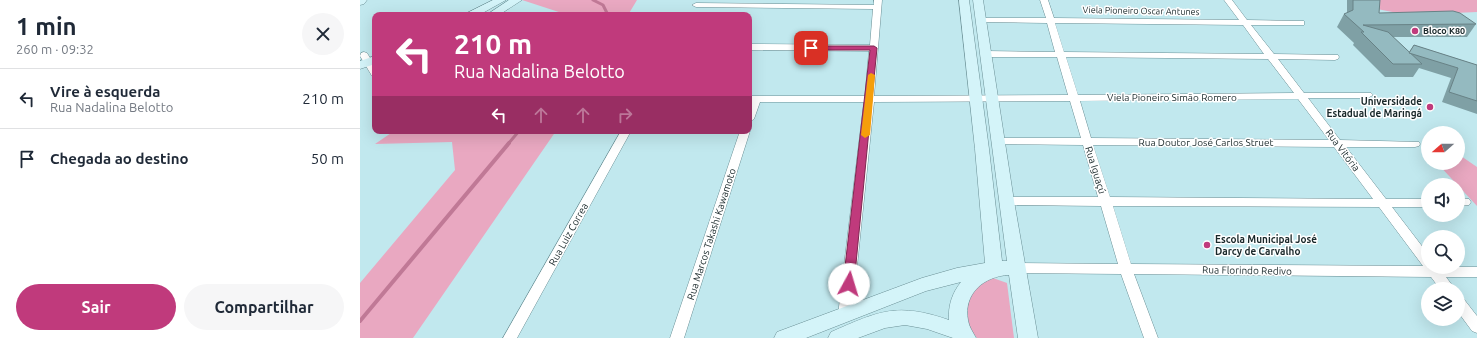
<!DOCTYPE html>
<html lang="pt">
<head>
<meta charset="utf-8">
<style>
	body { margin:0; font-family:Ubuntu,sans-serif; background:#f6f6f7; color:#1f2937; height:100vh; display:flex; flex-direction:column; font-size:15px; white-space:nowrap }
	* { box-sizing:border-box; margin:0 }
	p { font-size:13px; color:#747a83 }
	.icon { flex:none; width:22px; height:22px; fill:none; stroke:currentColor; stroke-width:2; stroke-linecap:round; stroke-linejoin:round }
	.map { position:relative; flex:1; overflow:hidden }
	.drawer { display:flex; flex-direction:column; background:#fff; width:360px }
	.drawer>* { flex:none }
	.banner { position:absolute; left:12px; top:12px; width:380px; height:122px; border-radius:8px; box-shadow:0 4px 16px #0002; background:#c03a7c; color:#fff; overflow:hidden }
	.needle { width:26px; rotate:250deg }
	.buttons { position:absolute; left:1061px; top:126px; display:grid; gap:8px }
	.buttons a { display:grid; place-items:center; width:44px; height:44px; border-radius:50%; background:#fff; box-shadow:0 4px 16px #0002; font-size:20px }
	.pin { position:absolute; display:grid; place-items:center; width:34px; height:34px; color:#fff; margin:-17px; border-radius:8px; box-shadow:0 2px 6px #0006 }
	.me { position:absolute; width:44px; margin:-22px; rotate:6deg; stroke-linejoin:round; filter:drop-shadow(0 0 3px #0008) }
	.turn { display:flex; align-items:center; gap:14px; height:84px; padding:0 16px; font-size:18px }
	.turn .icon { width:52px; height:52px; stroke-width:2.5 }
	.turn b { display:block; font-size:28px; line-height:34px }
	.lanes { display:flex; align-items:center; height:38px; padding:0 16px; background:#0003; justify-content:center; gap:20px; direction:ltr }
	.lanes .off { opacity:.35 }
	.round { display:grid; place-items:center; flex:none; width:42px; height:42px; border-radius:21px; background:#f6f6f7 }
	.headline { display:flex; align-items:center; justify-content:space-between; height:68px; padding:0 16px }
	h1 { font-size:24px; font-weight:600; line-height:30px }
	.button { display:flex; gap:8px; margin-top:auto; padding:8px 16px }
	.button a { flex:1; height:46px; border-radius:24px; background:#c03a7c; color:#fff; font-size:16px; font-weight:600; line-height:46px; text-align:center }
	.button a+a { background:#f6f6f7; color:#1f2937 }
	ul { padding:0; list-style:none }
	li { display:flex; align-items:center; gap:12px; height:60px; padding:0 16px; border-top:1px solid #e0e1e3 }
	li div { flex:1 }
	li b { display:block; font-size:15px }
	li em { font-style:normal }
	main { display:flex; flex:1; min-height:0 }
	.map>svg:first-child { display:block }
	.green { fill:#e9a8c1 }
	.lines { fill:none; stroke-linecap:round; stroke-linejoin:round }
	.stream-far1 { stroke:#c07996; stroke-width:3 }
	.stream { stroke:#c07996; stroke-width:4 }
	.street-casing { stroke:#6a8f95; stroke-width:1 }
	.secondary-casing { stroke:#6a8f95; stroke-width:1 }
	.street { fill:#fff; fill-rule:evenodd }
	.secondary { fill:#d4f4f9; fill-rule:evenodd }
	.wall { fill:#7fa0a5 }
	.building { fill:#94bac0; stroke:#688286 }
	.route { fill:#c03a7c; stroke:#7d2651 }
	.slow { fill:#f59e0b }
	.poi-dot { fill:#c03a7c; stroke:#fff; stroke-width:1.5 }
	.labels { text-anchor:middle; stroke-width:3; stroke-linejoin:round; paint-order:stroke }
	.far-street-label { font-size:9px; fill:#19282a; stroke:#fff }
	.far-poi-label { font-size:9px; font-weight:bold; fill:#19282a; stroke:#fff; text-anchor:start }
	.street-label { font-size:10px; fill:#19282a; stroke:#fff }
	.poi-label { font-size:10px; font-weight:bold; fill:#19282a; stroke:#fff; text-anchor:end }
</style>
</head>
<body>
<main>
<section class="drawer">
<div class="headline"><div><h1>1 min</h1><p>260 m · 09:32</p></div><a class="round"><svg class="icon" aria-label="close" viewBox="0 0 24 24"><path d="M6 6l12 12M18 6L6 18"/></svg></a></div>
<ul>
<li><svg class="icon" aria-label="left" viewBox="0 0 24 24"><path d="M17 20v-9H6M10 6l-5 5 5 5"/></svg><div><b>Vire à esquerda</b><p>Rua Nadalina Belotto</p></div><em>210 m</em></li>
<li><svg class="icon" aria-label="arrive" viewBox="0 0 24 24"><path d="M6 21V4h12l-3 4 3 4H6"/></svg><div><b>Chegada ao destino</b></div><em>50 m</em></li>
</ul>
<div class="button"><a>Sair</a><a>Compartilhar</a></div>
</section>
<div class="map">
<svg width="1117" height="338" viewBox="0 0 1117 338">
	<rect width="100%" height="100%" fill="#c1e8ee"/>
	<g class="green">
		<path d="M162,0H277L268,15H208Z"/>
		<path d="M1018,0H1117V12L1048,15L1017,9Z"/>
		<path d="M34,131H196L53,338H0V283L95,170L92,142L15,144Z"/>
		<path d="M1098,154L1117,167V206L1077,163H1098Z"/>
		<path d="M633,278L647,283L654,338H617C598,316 607,305 618,282Z"/>
	</g>
	<g class="lines">
		<g class="stream-far1">
			<path d="M233,0L243,5L248,15"/>
			<path d="M148,144L159,131"/>
		</g>
		<path class="stream" d="M0,321L149,143"/>
		<defs>
			<g id="street">
				<path d="M514,0H522L514,96L708,95L697,57H625L621,54L625,51L695,52L687,23L620,22L616,20L620,18H686L680,0H688L694,18L879,20L864,0H872L887,20L944,21V25H891L914,54L978,55L979,57L978,59L975,60L918,59L944,93H1011L1013,95L1008,98H948L980,140L1059,142L1060,144L1059,146L1055,147H986L1026,199H1068V207H1032L1068,254V267H1117V277H1086L1095,289H1080L1071,277L774,274L798,338H784L761,274L656,273L651,272L650,268L651,264L656,263L758,264L741,206L646,205L642,204L640,201L642,198L646,197H738L723,145L637,144L632,141L637,138H721L710,101L514,102L492,315L490,319L485,321L480,319L478,315L504,102H400L394,119L389,122V96H505L509,51L389,50V44L510,45L513,9L336,7L332,5L336,3L514,5ZM695,23L883,25L904,54L704,52ZM706,57L908,59L934,93L718,95ZM938,99L969,140L731,138L720,101ZM733,145L974,147L1013,199L750,197ZM753,206L1019,207L1063,266L771,264Z"/>
				<path d="M4,52L7,53L15,66V77L12,76L0,56L1,53Z"/>
				<path d="M389,129L390,131L324,338H310L380,131H389Z"/>
				<path d="M261,131H271L157,338H143Z"/>
				<path d="M1098,198L1109,199L1111,202L1109,205L1098,206Z"/>
				<path d="M1098,296L1103,298L1117,316V333L1112,331L1098,312Z"/>
			</g>
			<g id="secondary">
				<path d="M0,0H7L4,4L0,5Z"/>
				<path d="M133,0H146L119,15H106L107,13Z"/>
				<path d="M149,0H162L139,15L128,14Z"/>
				<path d="M599,0H609L629,149L642,261H647L613,0H623L654,201L678,338H658L649,275C624,276 603,294 608,320C609,327 613,332 616,338H593L567,329L545,325L525,328L498,338H468L471,332C519,311 537,302 589,320C588,306 592,293 601,282L566,291L446,338H414L417,332L562,278L597,268L625,263L615,149Z"/>
				<path d="M15,56V64L0,69V61Z"/>
			</g>
		</defs>
		<use href="#street" class="street-casing"/>
		<use href="#secondary" class="secondary-casing"/>
		<use href="#street" class="street"/>
		<use href="#secondary" class="secondary"/>
	</g>
	<path class="wall" d="M987,0H1020L1019,13L1116,24L1107,37H1033L1049,52L1054,45L1117,65V114L1082,102L1091,78L1059,68L1053,77H1025L993,45L994,43L977,27L984,14L987,13Z"/>
	<g class="building">
		<path d="M993,0H1020L1019,13L1093,11L1100,13L1116,24L1003,25L1028,32L1062,64H1033L1001,32H1004L984,14L993,10Z"/>
		<path d="M1054,45L1117,65V101L1089,92L1098,68L1049,53Z"/>
	</g>
	<path class="route" d="M449,46H514L517,48L494,284L492,287L489,288L485,287L483,284L510,50H451L449,49Z"/>
	<path class="slow" d="M511,73L515,75L510,135L505,138L501,135L508,75Z"/>
	<g class="poi-dot">
		<circle cx="1055" cy="31" r="4"/>
		<circle cx="1070" cy="107" r="4"/>
		<circle cx="847" cy="245" r="4"/>
	</g>
	<g class="labels">
		<g class="far-street-label">
			<text transform="translate(781 11) rotate(1)" y="3">Viela Pioneiro Oscar Antunes</text>
		</g>
		<g class="far-poi-label">
			<text x="1063" y="34">Bloco K80</text>
		</g>
		<g class="street-label">
			<text x="812" y="101">Viela Pioneiro Simão Romero</text>
			<text x="846" y="146">Rua Doutor José Carlos Struet</text>
			<text transform="translate(983 150) rotate(53)" y="4">Rua Vitória</text>
			<text transform="translate(736 170) rotate(73)" y="4">Rua Iguaçú</text>
			<text transform="translate(208 234) rotate(-61)" y="4">Rua Luiz Correa</text>
			<text transform="translate(351 234) rotate(-72)" y="4">Rua Marcos Takashi Kawamoto</text>
			<text transform="translate(887 270) rotate(1)" y="4">Rua Florindo Redivo</text>
		</g>
		<g class="poi-label">
			<text x="1062" y="105">Universidade<tspan x="1062" dy="12">Estadual de Maringá</tspan></text>
			<text x="855" y="243" text-anchor="start">Escola Municipal José<tspan x="855" dy="12">Darcy de Carvalho</tspan></text>
		</g>
	</g>
</svg>
<div class="buttons">
<a><svg class="needle" viewBox="-14 -14 28 28"><path d="M0-13l5 13h-10z" fill="#e53935"/><path d="M0 13l5-13h-10z" fill="#747a83"/></svg></a>
<a><svg class="icon" aria-label="sound" viewBox="0 0 24 24"><path d="M4 9h4l5-4v14l-5-4H4zM17 9q2 3 0 6"/></svg></a>
<a><svg class="icon" aria-label="search" viewBox="0 0 24 24"><circle cx="10" cy="10" r="6"/><path d="M15 15l6 6"/></svg></a>
<a><svg class="icon" aria-label="layers" viewBox="0 0 24 24"><path d="M12 4l9 5-9 5-9-5zM3 14l9 5 9-5"/></svg></a>
</div>
<div class="pin" style="left:451px;top:48px;background:#d93025"><svg class="icon" aria-label="arrive" viewBox="0 0 24 24"><path d="M6 21V4h12l-3 4 3 4H6"/></svg></div>
<svg class="me" style="left:489px;top:284px" viewBox="-20 -20 40 40"><circle r="19" fill="#fff"/><path d="M0-13L10 11 0 6-10 11z" fill="#c03a7c"/></svg>
<div class="banner">
<div class="turn"><svg class="icon" aria-label="left" viewBox="0 0 24 24"><path d="M17 20v-9H6M10 6l-5 5 5 5"/></svg><div><b>210 m</b>Rua Nadalina Belotto</div></div>
<div class="lanes"><svg class="icon" aria-label="left" viewBox="0 0 24 24"><path d="M17 20v-9H6M10 6l-5 5 5 5"/></svg><svg class="icon off" aria-label="ahead" viewBox="0 0 24 24"><path d="M12 20V5M6 11l6-6 6 6"/></svg><svg class="icon off" aria-label="ahead" viewBox="0 0 24 24"><path d="M12 20V5M6 11l6-6 6 6"/></svg><svg class="icon off" aria-label="right" viewBox="0 0 24 24"><path d="M7 20v-9h11M14 6l5 5-5 5"/></svg></div>
</div>
</div>
</main>
</body>
</html>
